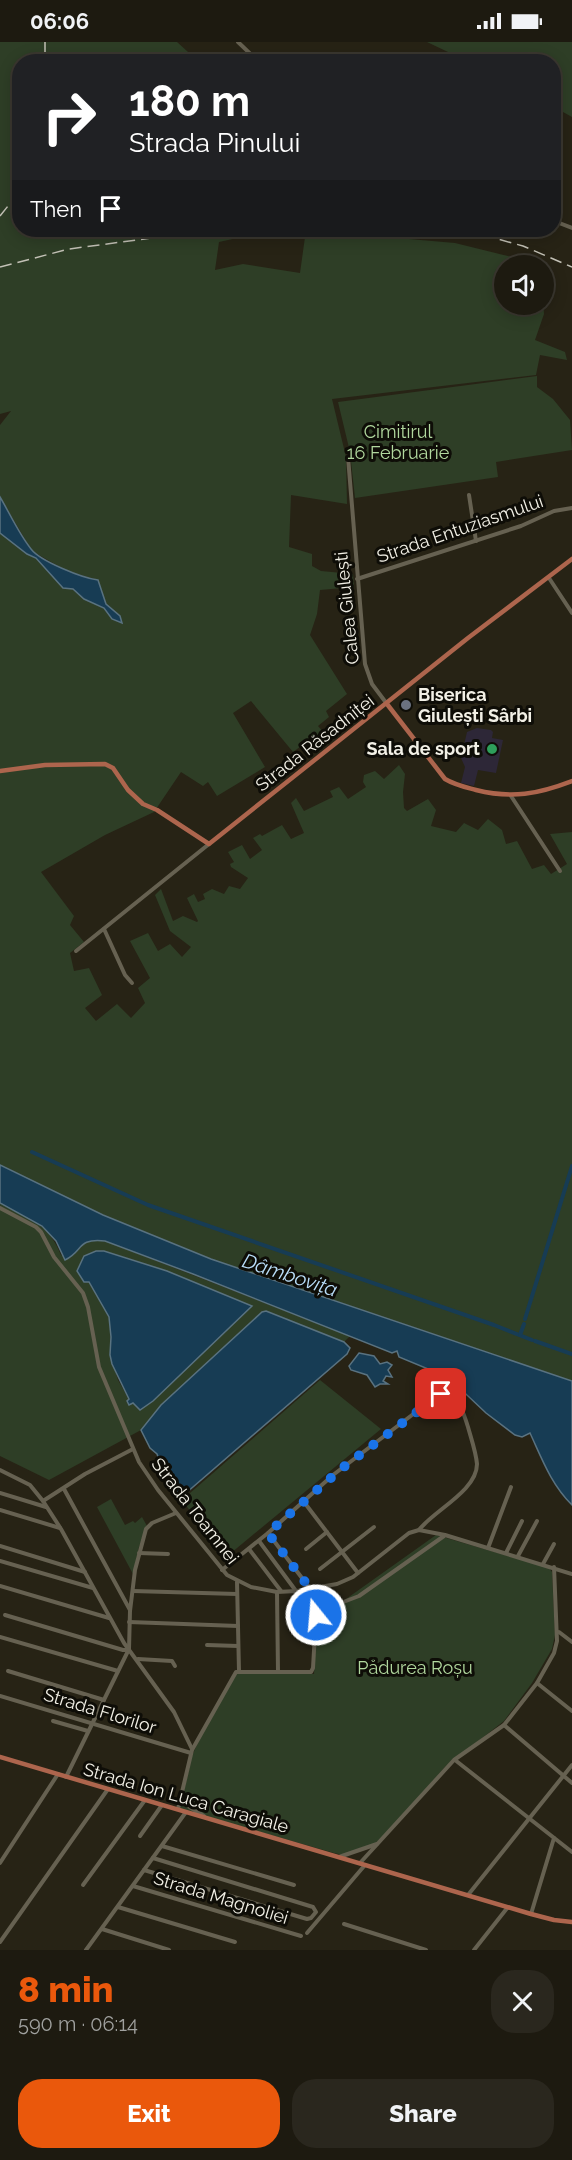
<!DOCTYPE html>
<html lang="en">
<head>
<meta charset="utf-8">
<style>
	body { margin:0; font-family:Raleway,sans-serif; background:#2a271e; color:#f1f3f6; height:100vh; display:flex; flex-direction:column; font-size:22px; white-space:nowrap }
	* { box-sizing:border-box; margin:0 }
	p { font-size:20px; color:#a0a19f }
	.icon { flex:none; width:33px; height:33px; fill:none; stroke:currentColor; stroke-width:2; stroke-linecap:round; stroke-linejoin:round }
	.map { position:relative; height:1908px; overflow:hidden }
	.side { display:flex; flex-direction:column; background:#1d1a10; flex:1 }
	.side>* { flex:none }
	.guide { position:absolute; left:12px; top:12px; width:549px; height:183px; border-radius:24px; box-shadow:0 3px 15px #0003,0 0 0 2px #3b3830; background:#202124; color:#fff; overflow:hidden }
	.controls { position:absolute; left:494px; top:213px; display:grid; gap:12px }
	.controls a { display:grid; place-items:center; width:60px; height:60px; border-radius:50%; background:#1d1a10; box-shadow:0 3px 15px #0003,0 0 0 2px #3b3830; font-size:30px }
	.pin { position:absolute; display:grid; place-items:center; width:51px; height:51px; color:#fff; margin:-26px; border-radius:12px; box-shadow:0 3px 9px #0006 }
	.me { position:absolute; width:66px; margin:-33px; rotate:343deg; stroke-linejoin:round; filter:drop-shadow(0 0 4px #0008) }
	.turn { display:flex; align-items:center; gap:21px; height:126px; padding:0 18px; font-size:27px }
	.turn .icon { width:78px; height:78px; stroke-width:2.5 }
	.turn b { display:block; font-size:42px; line-height:51px }
	.then { display:flex; align-items:center; height:57px; padding:0 18px; background:#0003; gap:12px; font-size:22px }
	.round { display:grid; place-items:center; flex:none; width:63px; height:63px; border-radius:24px; background:#2a271e }
	.overview { display:flex; align-items:center; justify-content:space-between; height:102px; padding:0 18px }
	h1 { font-size:36px; font-weight:800; line-height:45px; color:#ea580c }
	.primary-button { display:flex; gap:12px; margin-top:auto; padding:12px 18px }
	.primary-button a { flex:1; height:69px; border-radius:24px; background:#ea580c; color:#fff; font-size:24px; font-weight:800; line-height:69px; text-align:center }
	.primary-button a+a { background:#2a271e; color:#f1f3f6 }
	.status { display:flex; justify-content:space-between; align-items:center; height:42px; padding:0 30px; background:#1d1a10; direction:ltr }
	.status svg { height:16px; fill:currentColor }
	.map>svg:first-child { display:block }
	.education { fill:#2d2737 }
	.green { fill:#2e3e26; fill-rule:evenodd }
	.water { fill:#173c54; stroke:#597280; stroke-width:1.5 }
	.lines { fill:none; stroke-linecap:round; stroke-linejoin:round }
	.canal { stroke:#173c54; stroke-width:4 }
	.minor { stroke:#666151; stroke-width:4 }
	.major { stroke:#ad654d; stroke-width:4.5 }
	.rail { stroke:#c3c1b6; stroke-width:1.5; stroke-dasharray:12 6; stroke-linecap:butt }
	.route { stroke:#1a73e8; stroke-width:10; stroke-dasharray:0 18 }
	.worship-dot { fill:#6b7280; stroke:#0e0d07; stroke-width:2 }
	.leisure-dot { fill:#2e9e5b; stroke:#0e0d07; stroke-width:2 }
	.labels { text-anchor:middle; stroke-width:6; stroke-linejoin:round; paint-order:stroke }
	.park-label { font-size:18px; fill:#b1d89e; stroke:#0e0d07 }
	.street-label { font-size:18px; fill:#f2f0e6; stroke:#0e0d07 }
	.poi-label { font-size:18px; font-weight:bold; fill:#f2f0e6; stroke:#0e0d07; text-anchor:start }
	.water-label { font-size:20px; font-style:italic; fill:#b9def9; stroke:#0e0d07 }
</style>
</head>
<body>
<div class="status"><b>06:06</b><svg viewBox="0 0 49 12"><path d="M0 12V9h3v3zM5 12V6h3v6zM10 12V3h3v9zM15 12V0h3v12zM26 1h20v11H26zM47 4h2v5h-2z"/></svg></div>
<div class="map">
<svg width="572" height="1908" viewBox="0 0 572 1908">
	<rect width="100%" height="100%" fill="#272315"/>
	<path class="education" d="M477,686L491,688L493,690L492,696L503,698L496,731L478,728L474,744L461,741L465,725L461,716L467,690Z"/>
	<g class="green">
		<path d="M0,0H177L198,19L20,20V188H300L251,193L219,200L215,228L243,222L300,231L306,188L455,201L540,222L504,224V262H543V258L544,272L535,298L565,310L567,318L540,313L536,333L332,357L346,415L347,462L291,453L289,505L312,512V524L321,529L353,532L354,545L320,548L317,572L310,593L347,652L326,669L329,675L318,684L325,692L312,704L308,699L293,710L251,659L233,671L265,725L217,754L208,740L203,744L181,730L154,770L105,793L41,830L74,874L70,883L84,900L70,911L74,929L89,926L102,953L85,966L96,979L117,962L131,976L145,961L138,946L150,936L130,899L148,891L158,909L170,902L182,915L191,905L170,889L155,853L161,847L173,879L183,874L197,880L198,879L187,856L194,852L198,860L205,857L203,852L212,847L224,852L229,844L240,847L248,836L231,825L230,822L234,820L228,810L242,803L250,817L262,808L253,796L260,792L262,794L282,783L291,797L304,791L291,761L296,756L304,769L333,755L330,749L339,745L348,757L366,745L363,740L364,733L375,729L384,737L399,723L405,732L403,750L404,766L407,769L428,757L436,768L431,784L456,790L464,781L478,788L488,777L502,788L506,802L517,799L532,827L544,823L551,832L567,822L550,792L572,790V1339L211,1217L103,1173L0,1123V491L27,512L36,516L63,546L73,547L84,557L104,566L112,577L120,574L106,562L98,538L67,529L32,509L0,455V383L11,369L0,372Z"/>
		<path d="M427,0H572V75L554,65V20L467,19Z"/>
		<path d="M537,334V345L553,357L570,378L572,408L496,420L498,435L355,456L350,410L338,360Z"/>
		<path d="M0,1161C28,1175 49,1182 61,1213L69,1216C82,1202 85,1197 105,1199L350,1294L344,1300L266,1269L262,1270L162,1363L141,1388L49,1438L0,1414ZM118,1213L167,1229L251,1264L153,1359L137,1366L133,1360L129,1363V1357L118,1338L110,1313L111,1295L109,1275L89,1240H84L77,1229L84,1214Z"/>
		<path d="M320,1338L381,1387L225,1516L182,1458Z"/>
		<path d="M111,1457L125,1483L133,1479L135,1481L142,1475L147,1484L139,1505L133,1532L97,1465Z"/>
		<path d="M436,1493L549,1526L552,1530L555,1593L552,1607L532,1641L504,1679L445,1725L384,1795L374,1802L343,1813L334,1811L180,1767L192,1714L203,1689L237,1631L314,1632L317,1576L339,1562Z"/>
	</g>
	<g class="water">
		<path d="M0,455C10,472 19,492 31,507C40,519 82,536 98,538L106,562L120,574L122,581L112,577L104,566L84,557L73,547L63,546L36,516L27,512L0,491Z"/>
		<path d="M0,1123L103,1173L211,1217L572,1339V1463C551,1442 542,1417 530,1391L522,1395L515,1393L486,1371L449,1336L434,1327H428L399,1315L397,1309L392,1311L193,1232L105,1199C76,1196 84,1209 65,1218L56,1199L42,1184L0,1161Z"/>
		<path d="M96,1209H104L167,1229L252,1264L153,1359L140,1368L133,1361L129,1363L127,1359L129,1357L112,1322L110,1313L111,1295L109,1275L89,1240H84L77,1229L84,1214Z"/>
		<path d="M266,1269L344,1300L350,1306L347,1312L186,1451L177,1450L165,1434L157,1412L150,1406L141,1388L161,1363L262,1270Z"/>
		<path d="M359,1311L374,1314L380,1322L387,1320L392,1323L388,1328L392,1335L386,1334L383,1339L388,1342H380L375,1345L367,1333L351,1328L349,1324Z"/>
	</g>
	<g class="lines">
		<g class="canal">
			<path d="M32,1110L148,1163L494,1283L532,1298"/>
			<path d="M525,1277L572,1124"/>
			<path d="M520,1293L524,1282"/>
			<path d="M535,1299L572,1312"/>
		</g>
		<g class="minor">
			<path d="M238,0L259,20"/>
			<path d="M554,179L572,186"/>
			<path d="M348,415L365,622L372,642L387,662"/>
			<path d="M469,453L476,499"/>
			<path d="M549,536L572,571"/>
			<path d="M357,537L521,484L554,469L572,466"/>
			<path d="M511,754L560,829"/>
			<path d="M104,887L125,933L132,941"/>
			<path d="M76,909L209,802"/>
			<path d="M0,1166L36,1185L41,1190L54,1215L83,1251L88,1265L99,1325L139,1420L158,1448L227,1533L251,1545L277,1550L297,1549L337,1542L353,1535L409,1491L419,1488L445,1493L572,1532"/>
			<path d="M0,1428L30,1443L43,1459L61,1487L124,1601L174,1670L192,1707"/>
			<path d="M64,1447L130,1568"/>
			<path d="M0,1451L46,1465"/>
			<path d="M43,1459L85,1432L133,1407"/>
			<path d="M304,1460L358,1531"/>
			<path d="M0,1468L60,1486"/>
			<path d="M268,1491L308,1544L316,1573"/>
			<path d="M259,1499L296,1549"/>
			<path d="M0,1504L85,1530"/>
			<path d="M488,1506L511,1445"/>
			<path d="M249,1507L281,1549"/>
			<path d="M306,1507L327,1490"/>
			<path d="M139,1511L168,1512"/>
			<path d="M506,1511L522,1479"/>
			<path d="M518,1514L537,1479"/>
			<path d="M0,1519L93,1546"/>
			<path d="M543,1522L554,1502"/>
			<path d="M320,1527L374,1485"/>
			<path d="M222,1528L268,1491L333,1433L441,1351L446,1350C459,1356 464,1372 468,1385C471,1396 476,1410 477,1422C477,1449 433,1469 419,1488"/>
			<path d="M237,1540L239,1629"/>
			<path d="M0,1544L109,1576"/>
			<path d="M133,1549L237,1552"/>
			<path d="M277,1550L278,1630"/>
			<path d="M5,1573L123,1608H128"/>
			<path d="M129,1580L238,1584"/>
			<path d="M559,1590L572,1600"/>
			<path d="M0,1595L118,1629"/>
			<path d="M207,1603L238,1604"/>
			<path d="M138,1617L172,1619L175,1624"/>
			<path d="M8,1629L104,1658"/>
			<path d="M537,1641L572,1669"/>
			<path d="M0,1654L191,1711"/>
			<path d="M53,1679L88,1689"/>
			<path d="M504,1683L572,1741"/>
			<path d="M455,1718L572,1810"/>
			<path d="M66,1735L129,1607L130,1569L135,1528L146,1487L152,1481L176,1471"/>
			<path d="M180,1759L204,1774"/>
			<path d="M178,1767L192,1708L236,1630H311L313,1626L316,1573L325,1567L359,1554L444,1494"/>
			<path d="M140,1794L162,1763"/>
			<path d="M162,1804L294,1843"/>
			<path d="M339,1815L377,1802"/>
			<path d="M0,1821L58,1732"/>
			<path d="M360,1821L454,1718L504,1683L537,1641L554,1611L557,1599L554,1525"/>
			<path d="M144,1828L307,1877L311,1876L316,1870L313,1865L153,1816"/>
			<path d="M83,1843L145,1758"/>
			<path d="M133,1844L301,1894"/>
			<path d="M468,1853L572,1723"/>
			<path d="M118,1865L235,1900"/>
			<path d="M531,1872L554,1796"/>
			<path d="M344,1882L426,1908"/>
			<path d="M102,1887L169,1908"/>
			<path d="M307,1891L365,1823"/>
			<path d="M0,1900L108,1747"/>
			<path d="M86,1908L186,1770"/>
			<path d="M474,1908L508,1865"/>
		</g>
		<g class="major">
			<path d="M387,662L445,737C455,743 465,745 476,748C512,757 538,752 572,739"/>
			<path d="M0,729L45,723L105,722L113,726L128,748L143,762L157,768L209,802L468,596L572,517"/>
			<path d="M0,1715L531,1872L554,1878L572,1880"/>
		</g>
		<g class="rail">
			<path d="M45,0V20"/>
			<path d="M0,174L20,149"/>
			<path d="M465,188L523,204L572,225"/>
			<path d="M0,225L69,207L212,188"/>
		</g>
	</g>
	<g class="lines">
		<path class="route" d="M316,1573L308,1544L268,1491L341,1427L441,1352"/>
	</g>
	<circle class="worship-dot" cx="406" cy="663" r="6"/>
	<circle class="leisure-dot" cx="492" cy="707" r="6"/>
	<g class="labels">
		<g class="park-label">
			<text x="398" y="396">Cimitirul<tspan x="398" dy="21">16 Februarie</tspan></text>
			<text x="415" y="1632">Pădurea Roșu</text>
		</g>
		<g class="street-label">
			<text transform="translate(460 487) rotate(-19)" y="6">Strada Entuziasmului</text>
			<text transform="translate(347 566) rotate(-96)" y="6">Calea Giulești</text>
			<text transform="translate(315 701) rotate(-38)" y="6">Strada Răsadniței</text>
			<text transform="translate(195 1469) rotate(52)" y="6">Strada Toamnei</text>
			<text transform="translate(100 1669) rotate(17)" y="6">Strada Florilor</text>
			<text transform="translate(186 1756) rotate(16)" y="6">Strada Ion Luca Caragiale</text>
			<text transform="translate(221 1856) rotate(17)" y="6">Strada Magnoliei</text>
		</g>
		<g class="poi-label">
			<text x="418" y="659">Biserica<tspan x="418" dy="21">Giulești Sârbi</tspan></text>
			<text x="480" y="713" text-anchor="end">Sala de sport</text>
		</g>
		<g class="water-label">
			<text transform="translate(290 1233) rotate(18)" y="7">Dâmbovița</text>
		</g>
	</g>
</svg>
<div class="controls">
<a><svg class="icon" aria-label="sound" viewBox="0 0 24 24"><path d="M4 9h4l5-4v14l-5-4H4zM17 9q2 3 0 6"/></svg></a>
</div>
<div class="pin" style="left:441px;top:1352px;background:#d93025"><svg class="icon" aria-label="arrive" viewBox="0 0 24 24"><path d="M6 21V4h12l-3 4 3 4H6"/></svg></div>
<svg class="me" style="left:316px;top:1573px" viewBox="-20 -20 40 40"><circle r="17" fill="#1a73e8" stroke="#fff" stroke-width="3"/><path d="M0-11L8 9 0 5-8 9z" fill="#fff"/></svg>
<div class="guide">
<div class="turn"><svg class="icon" aria-label="right" viewBox="0 0 24 24"><path d="M7 20v-9h11M14 6l5 5-5 5"/></svg><div><b>180 m</b>Strada Pinului</div></div>
<div class="then">Then<svg class="icon" aria-label="arrive" viewBox="0 0 24 24"><path d="M6 21V4h12l-3 4 3 4H6"/></svg></div>
</div>
</div>
<section class="side">
<div class="overview"><div><h1>8 min</h1><p>590 m · 06:14</p></div><a class="round"><svg class="icon" aria-label="close" viewBox="0 0 24 24"><path d="M6 6l12 12M18 6L6 18"/></svg></a></div>
<div class="primary-button"><a>Exit</a><a>Share</a></div>
</section>
</body>
</html>
